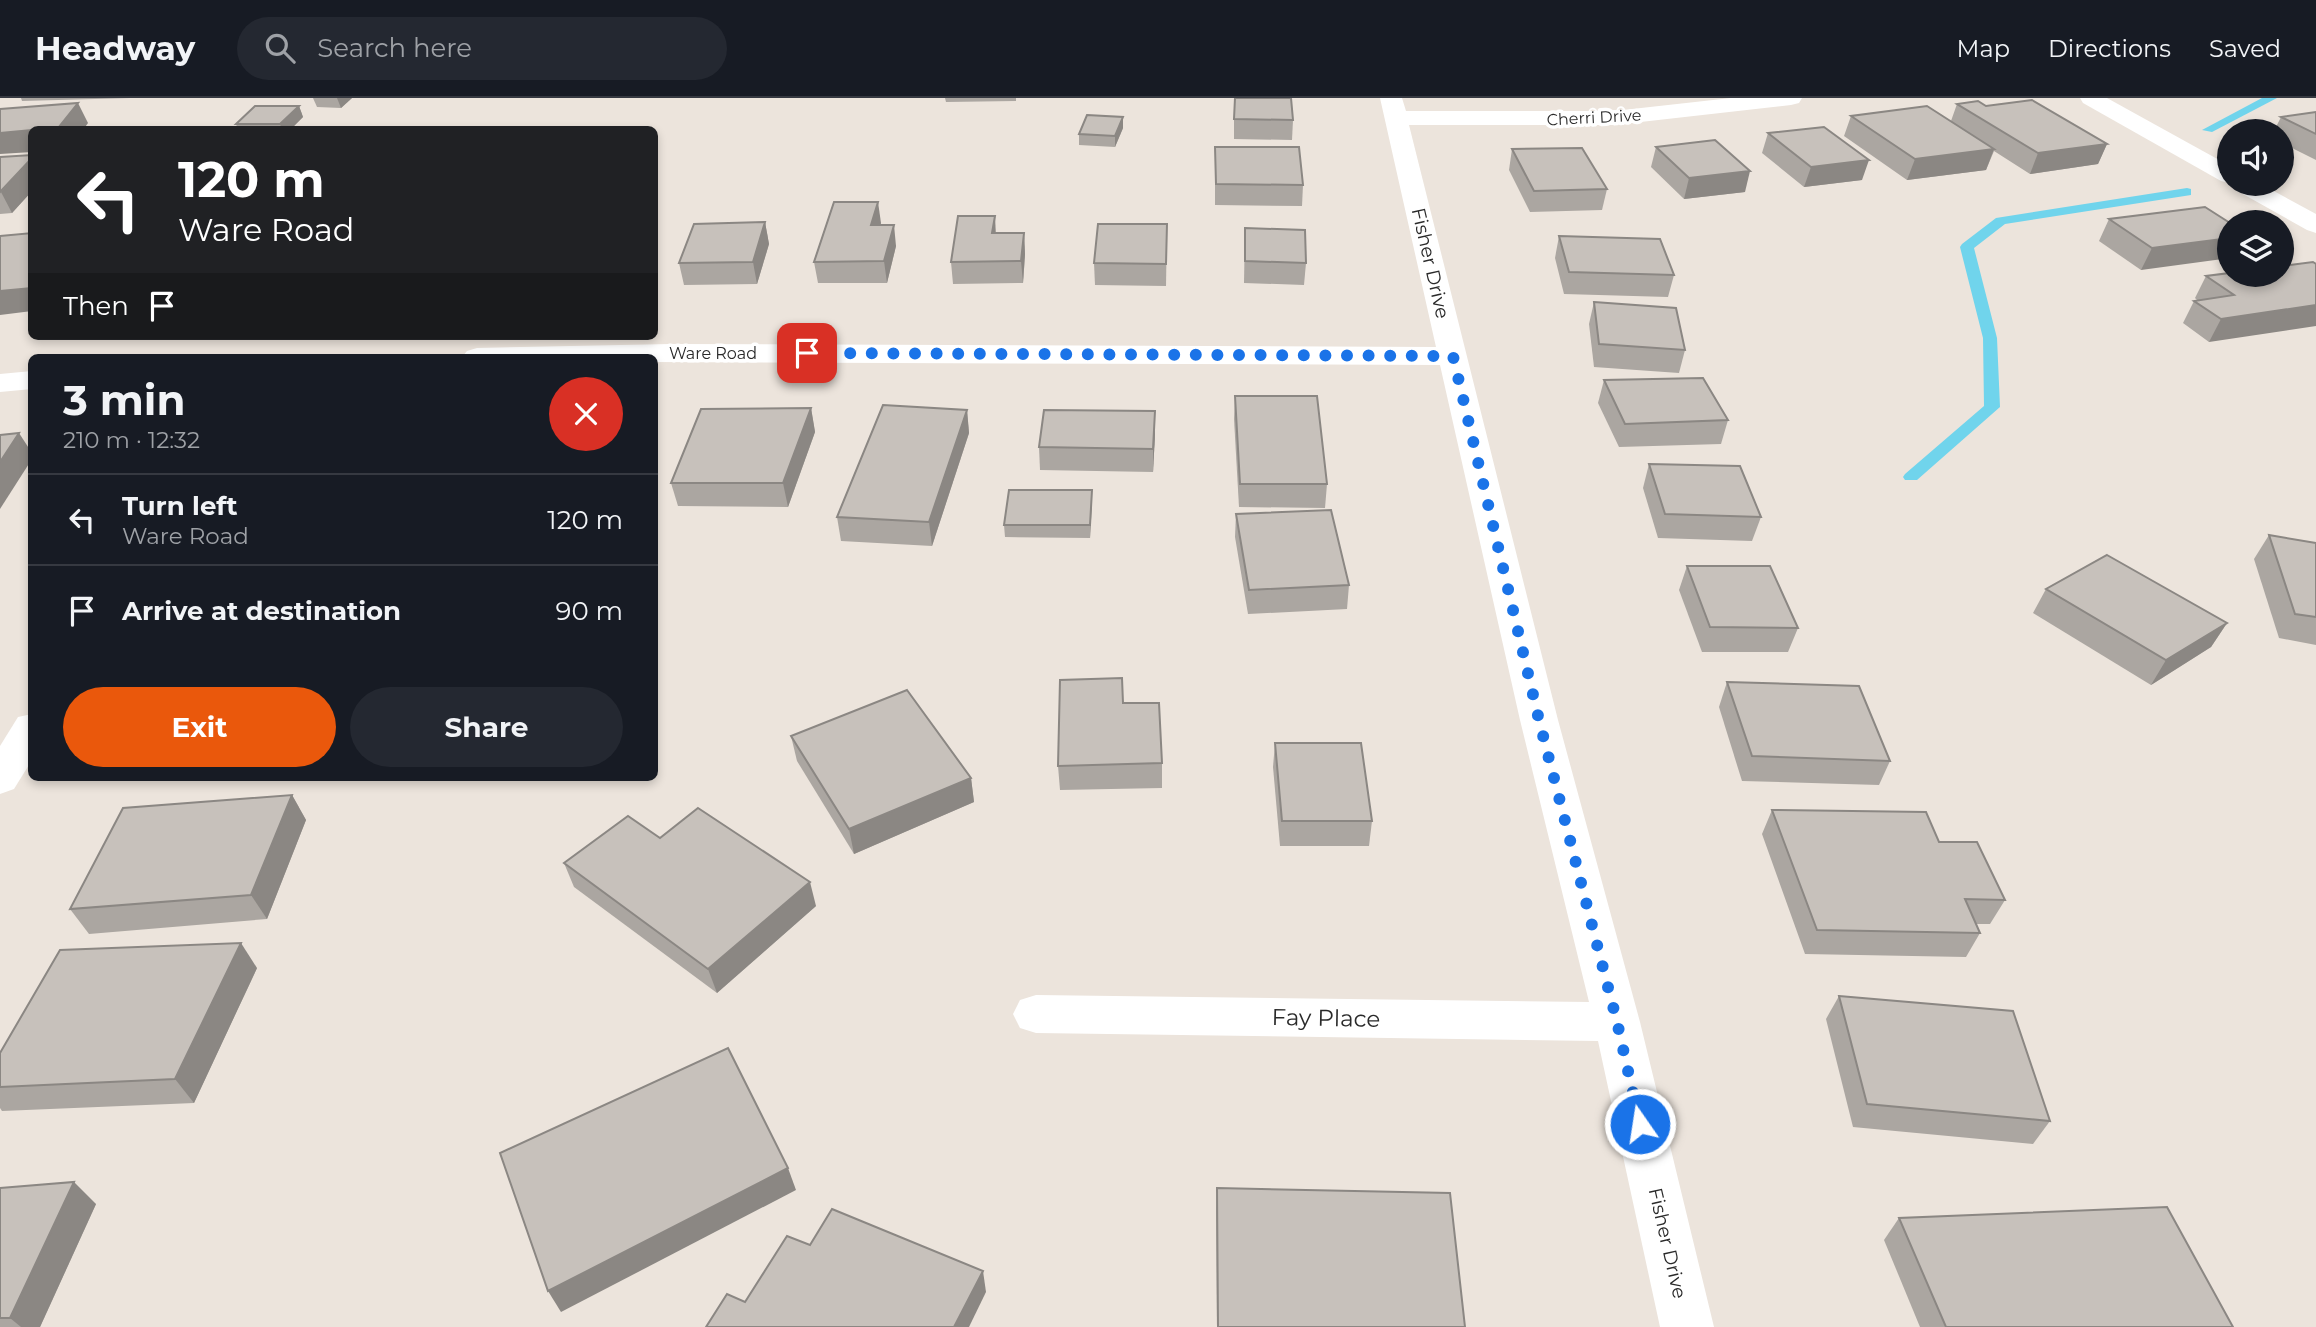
<!DOCTYPE html>
<html lang="en">
<head>
<meta charset="utf-8">
<style>
	body { margin:0; font-family:Montserrat,sans-serif; background:#242831; color:#f1f3f6; height:100vh; display:flex; flex-direction:column; font-size:26px; white-space:nowrap }
	* { box-sizing:border-box; margin:0 }
	p { font-size:23px; color:#9ea1a6 }
	.icon { flex:none; width:38px; height:38px; fill:none; stroke:currentColor; stroke-width:2; stroke-linecap:round; stroke-linejoin:round }
	.map { position:relative; flex:1; overflow:hidden }
	.drawer { position:absolute; left:28px; top:256px; width:630px; height:427px; display:flex; flex-direction:column; background:#171b24; border-radius:10px; box-shadow:0 4px 10px #0003 }
	.drawer>* { flex:none }
	.banner { position:absolute; left:28px; top:28px; width:630px; height:214px; border-radius:10px; box-shadow:0 4px 10px #0003; background:#202124; color:#fff; overflow:hidden }
	.controls { position:absolute; left:2217px; top:21px; display:grid; gap:14px }
	.controls a { display:grid; place-items:center; width:77px; height:77px; border-radius:50%; background:#171b24; box-shadow:0 4px 10px #0003; font-size:35px }
	.pin { position:absolute; display:grid; place-items:center; width:60px; height:60px; color:#fff; margin:-30px; border-radius:14px; box-shadow:0 4px 10px #0006 }
	.me { position:absolute; width:77px; margin:-38px; rotate:347deg; stroke-linejoin:round; filter:drop-shadow(0 0 5px #0008) }
	.turn { display:flex; align-items:center; gap:24px; height:147px; padding:0 35px; font-size:32px }
	.turn .icon { width:91px; height:91px; stroke-width:2.5 }
	.turn b { display:block; font-size:49px; line-height:60px }
	.then { display:flex; align-items:center; height:66px; padding:0 35px; background:#0003; gap:14px; font-size:26px }
	.round { display:grid; place-items:center; flex:none; width:74px; height:74px; border-radius:37px; background:#242831 }
	.head { display:flex; align-items:center; justify-content:space-between; height:119px; padding:0 35px }
	h1 { font-size:42px; font-weight:700; line-height:52px }
	.cta { display:flex; gap:14px; margin-top:auto; padding:14px 35px }
	.cta a { flex:1; height:80px; border-radius:42px; background:#ea580c; color:#fff; font-size:28px; font-weight:700; line-height:80px; text-align:center }
	.cta a+a { background:#242831; color:#f1f3f6 }
	ul { padding:0; list-style:none }
	li { display:flex; align-items:center; gap:21px; height:91px; padding:0 35px; border-top:2px solid #363941 }
	li div { flex:1 }
	li b { display:block; font-size:26px }
	li em { font-style:normal }
	header { display:flex; align-items:center; gap:42px; box-sizing:border-box; height:98px; padding:0 35px; background:#171b24; border-bottom:2px solid #363941 }
	header strong { font-size:33px }
	nav { display:flex; gap:38px; margin-inline-start:auto; font-size:24px }
	.search { width:490px; height:63px; background:#242831; display:flex; align-items:center; gap:18px; box-sizing:border-box; padding:0 24px; border-radius:38px; color:#9ea1a6; font-size:26px }
	.map>svg:first-child { display:block }
	.lines { fill:none; stroke-linecap:round; stroke-linejoin:round }
	.stream { fill:#70d4ec; fill-rule:evenodd }
	.street { fill:#fff; fill-rule:evenodd }
	.wall { fill:#aba6a1 }
	.shaded-wall { fill:#8b8783 }
	.building { fill:#c7c1bb; stroke:#8b8783; stroke-width:2 }
	.route { stroke:#1a73e8; stroke-width:12; stroke-dasharray:0 21.6 }
	.labels { text-anchor:middle; stroke-width:7; stroke-linejoin:round; paint-order:stroke }
	.far-street-label { font-size:16px; fill:#2a2a2a; stroke:#fff }
	.street-label { font-size:19px; fill:#2a2a2a; stroke:#fff }
	.near-street-label { font-size:23px; fill:#2a2a2a; stroke:#fff }
</style>
</head>
<body>
<header>
<strong>Headway</strong>
<div class="search"><svg class="icon" aria-label="search" viewBox="0 0 24 24"><circle cx="10" cy="10" r="6"/><path d="M15 15l6 6"/></svg>Search here</div>
<nav><a>Map</a><a>Directions</a><a>Saved</a></nav>
</header>
<div class="map">
<svg width="2316" height="1229" viewBox="0 0 2316 1229">
	<rect width="100%" height="100%" fill="#ece4dc"/>
	<g class="lines">
		<g class="stream">
			<path d="M2262,0H2277L2212,34L2202,32Z"/>
			<path d="M2187,90L2191,91V97L2005,126L1974,150L1997,240L2000,309L1917,382H1905L1903,379L1905,376L1984,308L1983,240L1960,149L1962,146L1996,120Z"/>
		</g>
		<g class="street">
			<path d="M1380,0H1402L1406,13H1614L1731,0H1802L1799,5L1791,7L1614,27H1409L1558,622L1640,924L1714,1229H1660L1598,943L1036,935L1020,930L1013,916L1020,902L1036,897L1589,904L1520,622L1440,267L654,264V259H462L467,253L477,250L671,246L1436,249Z"/>
			<path d="M2080,0H2107L2230,68V85L2221,83L2083,5Z"/>
			<path d="M2231,86H2261L2316,116V135L2307,132L2234,91Z"/>
			<path d="M32,273V291L0,294V276Z"/>
			<path d="M32,616V662L14,691L0,696V648L18,619Z"/>
		</g>
	</g>
	<g class="wall">
		<path d="M21,0H131L22,3Z"/>
		<path d="M313,0H352L341,10L317,9Z"/>
		<path d="M945,0H1016V3L946,4Z"/>
		<path d="M1234,0L1293,22L1292,42L1234,41Z"/>
		<path d="M1957,6L1986,8L2107,46L2098,66L2030,76L1994,53L1986,72L1907,82L1844,38L1851,18L1951,23Z"/>
		<path d="M299,8L303,19L290,32H238L236,26Z"/>
		<path d="M2316,14V62L2282,45V33H2274L2281,19Z"/>
		<path d="M1123,19V30L1115,49L1079,47V36Z"/>
		<path d="M1768,35L1862,82L1804,89L1762,55Z"/>
		<path d="M1215,49L1303,87L1302,108L1215,107Z"/>
		<path d="M1656,49L1745,94L1684,101L1651,69Z"/>
		<path d="M1512,51L1607,91L1602,112L1530,114L1509,72Z"/>
		<path d="M32,57V93L12,115L0,116V59Z"/>
		<path d="M2109,121L2230,125L2141,172L2099,143Z"/>
		<path d="M765,124L769,146L757,186L684,187L679,165Z"/>
		<path d="M881,125V127L896,148L887,185H818L814,164Z"/>
		<path d="M1167,126L1166,188L1095,187L1094,165Z"/>
		<path d="M1245,130L1306,165L1304,187L1244,185Z"/>
		<path d="M996,135H1024L1025,156L1023,185L953,186L951,164Z"/>
		<path d="M1559,138L1674,177L1668,199L1564,196L1555,160Z"/>
		<path d="M2282,177L2209,244L2183,225L2194,203L2197,202L2195,200L2206,178Z"/>
		<path d="M1594,204L1685,252L1679,275L1594,269L1589,226Z"/>
		<path d="M1604,282L1728,322L1721,346L1619,349L1598,305Z"/>
		<path d="M1235,298L1327,386L1325,410L1239,409L1234,321Z"/>
		<path d="M811,310L815,334L788,409L678,408L671,385Z"/>
		<path d="M967,312L969,335L932,448L841,443L837,419Z"/>
		<path d="M1155,336L1153,374L1040,372L1039,349Z"/>
		<path d="M1649,366L1761,419L1752,443L1658,440L1643,390Z"/>
		<path d="M1092,392L1090,440L1005,439L1004,427Z"/>
		<path d="M1236,416L1349,487L1347,511L1248,516L1235,439Z"/>
		<path d="M2269,437L2316,445V547L2279,540L2254,461Z"/>
		<path d="M1687,468L1798,530L1788,554H1702L1679,492Z"/>
		<path d="M2046,491L2227,525L2211,549L2151,587L2033,515Z"/>
		<path d="M1727,584L1890,663L1879,687L1742,683L1719,609Z"/>
		<path d="M1123,605L1162,665V690L1060,692L1058,668Z"/>
		<path d="M791,638L971,680L974,704L854,756L797,663Z"/>
		<path d="M1275,645L1372,723L1369,748H1280L1273,669Z"/>
		<path d="M292,697L306,722L267,821L89,836L70,811Z"/>
		<path d="M1772,712L1939,744L2005,802L1990,826H1976L1980,835L1966,859L1805,856L1762,736Z"/>
		<path d="M660,740L816,808L717,895L574,789L564,765Z"/>
		<path d="M257,870L194,1005L2,1013L0,1010V955Z"/>
		<path d="M1839,898L2050,1023L2033,1046L1853,1029L1826,921Z"/>
		<path d="M0,1090L96,1106L40,1229H0Z"/>
		<path d="M1217,1090L1465,1229H1217L1216,1113Z"/>
		<path d="M1899,1120L2233,1229H1920L1884,1142Z"/>
	</g>
	<g class="shaded-wall">
		<path d="M337,0H352L341,10Z"/>
		<path d="M78,5L88,25L83,32H44Z"/>
		<path d="M299,8L303,19L290,32H282L280,26Z"/>
		<path d="M1123,19V30L1115,49V38Z"/>
		<path d="M32,32V54L0,56V35Z"/>
		<path d="M2107,46L2098,66L2030,76L2038,55Z"/>
		<path d="M1994,51L1986,72L1907,82L1915,61Z"/>
		<path d="M32,60V93L12,115L1,94Z"/>
		<path d="M1869,62L1862,82L1804,89L1811,69Z"/>
		<path d="M1750,73L1745,94L1684,101L1689,80Z"/>
		<path d="M878,104L881,125L874,148L871,127Z"/>
		<path d="M995,118L996,139L992,135Z"/>
		<path d="M765,124L769,146L757,186L753,164Z"/>
		<path d="M894,127L896,148L887,185L884,163Z"/>
		<path d="M1024,135L1025,156L1023,185L1021,163Z"/>
		<path d="M2230,140V160L2141,172L2152,150Z"/>
		<path d="M32,190V213L0,217V193Z"/>
		<path d="M2316,207V228L2209,244L2221,221Z"/>
		<path d="M811,310L815,334L788,409L783,385Z"/>
		<path d="M967,312L969,335L932,448L929,424Z"/>
		<path d="M1155,313V336L1153,374V351Z"/>
		<path d="M19,335L32,355V361L0,411V364Z"/>
		<path d="M1092,392V404L1090,440V427Z"/>
		<path d="M2227,525L2211,549L2151,587L2166,562Z"/>
		<path d="M971,680L974,704L854,756L849,731Z"/>
		<path d="M292,697L306,722L267,821L251,797Z"/>
		<path d="M810,784L816,808L717,895L708,871Z"/>
		<path d="M241,845L257,870L194,1005L175,981Z"/>
		<path d="M788,1070L796,1092L561,1214L548,1193Z"/>
		<path d="M74,1084L96,1106L40,1229H21L10,1220Z"/>
		<path d="M983,1173L986,1194L969,1229H954Z"/>
	</g>
	<g class="building">
		<path d="M1235,0H1291L1293,22L1234,21Z"/>
		<path d="M2032,2L2107,46L2038,55L1957,6L1978,3L1986,8Z"/>
		<path d="M78,5L58,30L32,32L0,35V11Z"/>
		<path d="M255,8H299L280,26H236Z"/>
		<path d="M1927,8L1994,51L1915,61L1851,18Z"/>
		<path d="M2316,14V36L2281,19Z"/>
		<path d="M1087,17L1123,19L1115,38L1079,36Z"/>
		<path d="M1824,29L1869,62L1811,69L1768,35Z"/>
		<path d="M1715,42L1750,73L1689,80L1656,49Z"/>
		<path d="M1215,49H1299L1303,87L1216,86Z"/>
		<path d="M1582,50L1607,91L1534,93L1512,51Z"/>
		<path d="M32,57V60L0,94V59Z"/>
		<path d="M834,104H878L871,127H894L884,163L814,164Z"/>
		<path d="M2205,109L2230,125V140L2152,150L2109,121Z"/>
		<path d="M958,118H995L992,135H1024L1021,163L951,164Z"/>
		<path d="M765,124L753,164L679,165L694,126Z"/>
		<path d="M1098,126H1167L1166,166L1094,165Z"/>
		<path d="M1245,130L1305,132L1306,165L1245,163Z"/>
		<path d="M32,135V190L0,193V138Z"/>
		<path d="M1559,138L1660,141L1674,177L1569,174Z"/>
		<path d="M2313,164L2316,166V207L2221,221L2194,203L2234,197L2206,178L2230,175V177H2282V168Z"/>
		<path d="M1594,204L1676,210L1685,252L1599,246Z"/>
		<path d="M1703,280L1728,322L1625,326L1604,282Z"/>
		<path d="M1235,298H1317L1327,386H1240Z"/>
		<path d="M883,307L967,312L929,424L837,419Z"/>
		<path d="M811,310L783,385H671L701,311Z"/>
		<path d="M1044,312L1155,313L1153,351L1039,349Z"/>
		<path d="M19,335L0,364V337Z"/>
		<path d="M1649,366L1740,368L1761,419L1665,416Z"/>
		<path d="M1009,392H1092L1090,427H1004Z"/>
		<path d="M1331,412L1349,487L1249,492L1236,416Z"/>
		<path d="M2269,437L2316,445V519L2295,516Z"/>
		<path d="M2107,457L2227,525L2166,562L2046,491Z"/>
		<path d="M1687,468H1770L1798,530L1710,529Z"/>
		<path d="M1122,580L1123,605H1159L1162,665L1058,668L1060,582Z"/>
		<path d="M1727,584L1859,588L1890,663L1752,658Z"/>
		<path d="M907,592L971,680L849,731L791,638Z"/>
		<path d="M1275,645H1361L1372,723H1282Z"/>
		<path d="M292,697L251,797L70,811L123,710Z"/>
		<path d="M698,710L810,784L708,871L564,765L628,718L660,740Z"/>
		<path d="M1772,712L1926,714L1939,744H1977L2005,802L1965,801L1980,835L1817,832Z"/>
		<path d="M241,845L175,981L0,989V955L60,852Z"/>
		<path d="M1839,898L2013,913L2050,1023L1867,1006Z"/>
		<path d="M728,950L788,1070L548,1193L500,1055Z"/>
		<path d="M74,1084L10,1220H0V1090Z"/>
		<path d="M1217,1090L1450,1095L1465,1229H1218Z"/>
		<path d="M2167,1109L2233,1229H1946L1899,1120Z"/>
		<path d="M832,1111L983,1173L954,1229H706L727,1196L745,1204L787,1138L810,1147Z"/>
	</g>
	<g class="lines">
		<path class="route" d="M807,255L1453,258L1539,622L1617,924L1640,1026"/>
	</g>
	<g class="labels">
		<g class="far-street-label">
			<text transform="translate(1594 19) rotate(-3)" y="6">Cherri Drive</text>
			<text x="713" y="261">Ware Road</text>
		</g>
		<g class="street-label">
			<text transform="translate(1431 165) rotate(77)" y="7">Fisher Drive</text>
			<text transform="translate(1668 1145) rotate(77)" y="7">Fisher Drive</text>
		</g>
		<g class="near-street-label">
			<text transform="translate(1326 920) rotate(1)" y="8">Fay Place</text>
		</g>
	</g>
</svg>
<div class="controls">
<a><svg class="icon" aria-label="sound" viewBox="0 0 24 24"><path d="M4 9h4l5-4v14l-5-4H4zM17 9q2 3 0 6"/></svg></a>
<a><svg class="icon" aria-label="layers" viewBox="0 0 24 24"><path d="M12 4l9 5-9 5-9-5zM3 14l9 5 9-5"/></svg></a>
</div>
<div class="pin" style="left:807px;top:255px;background:#d93025"><svg class="icon" aria-label="arrive" viewBox="0 0 24 24"><path d="M6 21V4h12l-3 4 3 4H6"/></svg></div>
<svg class="me" style="left:1640px;top:1026px" viewBox="-20 -20 40 40"><circle r="17" fill="#1a73e8" stroke="#fff" stroke-width="3"/><path d="M0-11L8 9 0 5-8 9z" fill="#fff"/></svg>
<div class="banner">
<div class="turn"><svg class="icon" aria-label="left" viewBox="0 0 24 24"><path d="M17 20v-9H6M10 6l-5 5 5 5"/></svg><div><b>120 m</b>Ware Road</div></div>
<div class="then">Then<svg class="icon" aria-label="arrive" viewBox="0 0 24 24"><path d="M6 21V4h12l-3 4 3 4H6"/></svg></div>
</div>
<section class="drawer">
<div class="head"><div><h1>3 min</h1><p>210 m · 12:32</p></div><a class="round" style="background:#d93025;color:#fff"><svg class="icon" aria-label="close" viewBox="0 0 24 24"><path d="M6 6l12 12M18 6L6 18"/></svg></a></div>
<ul>
<li><svg class="icon" aria-label="left" viewBox="0 0 24 24"><path d="M17 20v-9H6M10 6l-5 5 5 5"/></svg><div><b>Turn left</b><p>Ware Road</p></div><em>120 m</em></li>
<li><svg class="icon" aria-label="arrive" viewBox="0 0 24 24"><path d="M6 21V4h12l-3 4 3 4H6"/></svg><div><b>Arrive at destination</b></div><em>90 m</em></li>
</ul>
<div class="cta"><a>Exit</a><a>Share</a></div>
</section>
</div>
</body>
</html>
